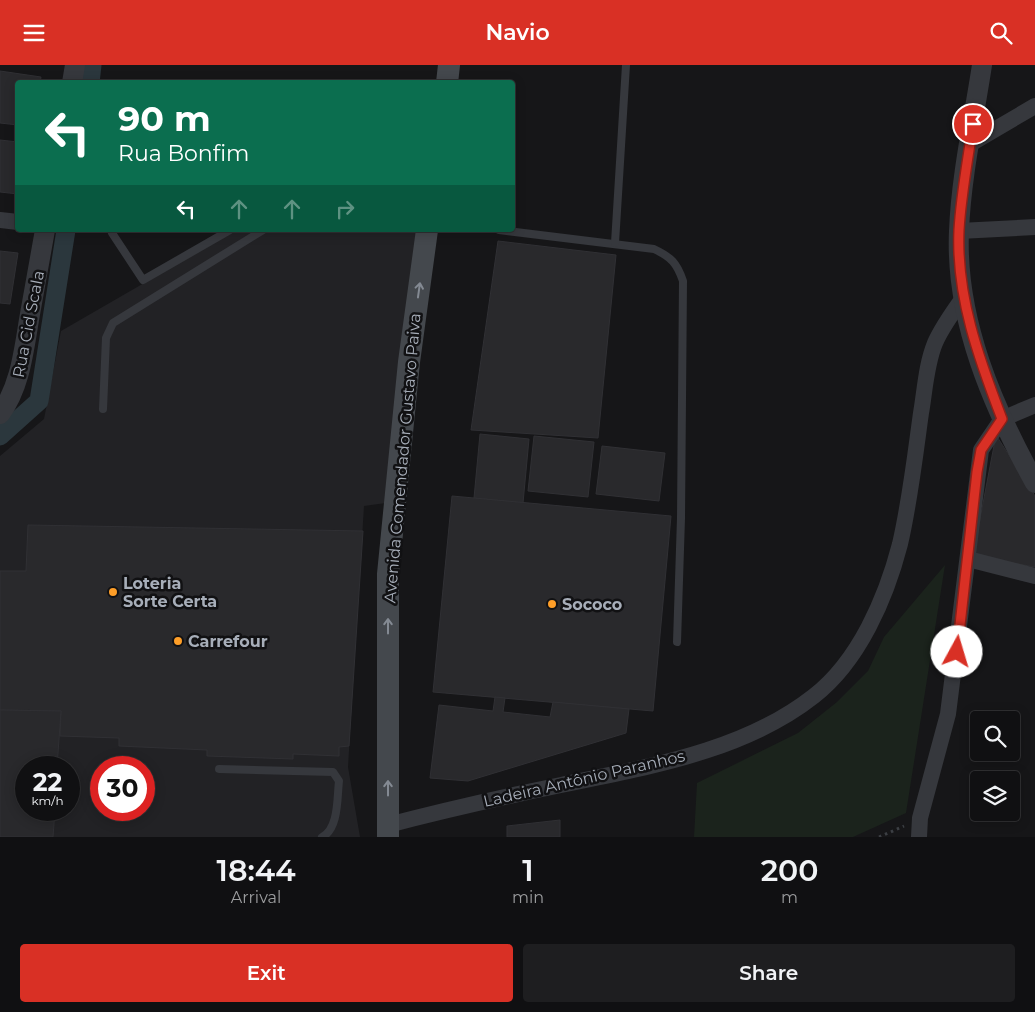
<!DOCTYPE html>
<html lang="en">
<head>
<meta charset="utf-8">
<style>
	body { margin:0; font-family:Montserrat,sans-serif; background:#1e1e20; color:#f1f3f6; height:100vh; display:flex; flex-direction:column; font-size:19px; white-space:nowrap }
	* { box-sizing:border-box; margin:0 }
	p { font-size:16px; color:#9c9d9f }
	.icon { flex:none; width:28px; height:28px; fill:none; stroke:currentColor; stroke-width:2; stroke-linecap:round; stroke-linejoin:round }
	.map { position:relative; height:772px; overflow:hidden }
	.details { display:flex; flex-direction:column; background:#101012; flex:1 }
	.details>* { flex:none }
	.guide { position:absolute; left:15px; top:15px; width:500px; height:152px; border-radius:5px; box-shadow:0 2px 12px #0003,0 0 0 1px #303032; background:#0b6e4f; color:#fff; overflow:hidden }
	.fabs { position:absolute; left:970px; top:646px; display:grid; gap:10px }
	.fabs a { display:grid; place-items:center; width:50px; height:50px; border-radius:5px; background:#101012; box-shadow:0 2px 12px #0003,0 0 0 1px #303032; font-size:25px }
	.speed { position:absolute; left:15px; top:691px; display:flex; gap:10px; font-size:25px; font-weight:700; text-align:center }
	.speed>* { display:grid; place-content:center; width:65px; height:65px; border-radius:50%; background:#101012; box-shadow:0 2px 12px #0003,0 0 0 1px #303032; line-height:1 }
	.speed small { font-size:12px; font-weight:400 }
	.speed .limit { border:8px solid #d22; background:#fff; color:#111 }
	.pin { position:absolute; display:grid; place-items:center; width:42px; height:42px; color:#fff; margin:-21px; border:2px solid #fff; border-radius:50%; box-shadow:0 1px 5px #0007 }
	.me { position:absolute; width:55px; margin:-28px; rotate:6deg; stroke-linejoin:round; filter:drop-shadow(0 0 4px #0008) }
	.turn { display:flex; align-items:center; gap:18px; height:105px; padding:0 20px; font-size:22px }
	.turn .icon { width:65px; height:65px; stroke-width:2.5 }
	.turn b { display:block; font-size:35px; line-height:42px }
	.lanes { display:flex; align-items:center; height:48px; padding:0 20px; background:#0003; justify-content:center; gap:25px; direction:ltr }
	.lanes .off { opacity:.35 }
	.eta { display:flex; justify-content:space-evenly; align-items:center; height:85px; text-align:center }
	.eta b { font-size:30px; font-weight:600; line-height:35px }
	.cta { display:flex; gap:10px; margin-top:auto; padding:10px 20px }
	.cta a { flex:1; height:58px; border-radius:5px; background:#d93025; color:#fff; font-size:20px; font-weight:600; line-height:58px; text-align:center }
	.cta a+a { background:#1e1e20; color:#f1f3f6 }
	header { display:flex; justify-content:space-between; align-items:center; height:65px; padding:0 20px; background:#d93025; color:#fff; font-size:22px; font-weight:600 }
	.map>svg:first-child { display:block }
	.built { fill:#222225; fill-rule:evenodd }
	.green { fill:#1b231c }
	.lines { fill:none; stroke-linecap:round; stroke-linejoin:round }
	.canal { stroke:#2b373d; stroke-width:19 }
	.building { fill:#29292c; stroke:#303034 }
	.path { stroke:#3c3f44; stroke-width:3; stroke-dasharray:2.5 4; stroke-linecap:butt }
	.service { stroke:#36383d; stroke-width:8 }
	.minor { stroke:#36383d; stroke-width:16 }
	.tertiary { stroke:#36383d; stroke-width:20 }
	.secondary { stroke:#44484d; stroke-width:22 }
	.oneway { stroke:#848a93 }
	.route-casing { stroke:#8d1f18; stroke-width:12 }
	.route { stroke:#d93025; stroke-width:9 }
	.poi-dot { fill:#fe9e28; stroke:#111113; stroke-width:2 }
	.labels { text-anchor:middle; stroke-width:5; stroke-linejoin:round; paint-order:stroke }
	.street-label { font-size:16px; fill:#a7aeb9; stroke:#111113 }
	.poi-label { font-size:16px; font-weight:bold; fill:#a7aeb9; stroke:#111113; text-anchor:start }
</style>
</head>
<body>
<header><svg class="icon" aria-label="menu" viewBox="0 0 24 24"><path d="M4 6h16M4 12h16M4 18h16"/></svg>Navio<svg class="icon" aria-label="search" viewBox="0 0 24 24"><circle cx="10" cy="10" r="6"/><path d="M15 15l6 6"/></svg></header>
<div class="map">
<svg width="1035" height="772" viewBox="0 0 1035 772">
	<rect width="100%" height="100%" fill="#161618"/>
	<path class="built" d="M236,165H420L393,437L364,441L348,702L360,772H0V391L44,354L61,266ZM26,702H69V745H26ZM101,702H144V745H101Z"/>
	<path class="green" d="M945,500L906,748L853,772H694L697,718L798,668L837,637L868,606L884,572Z"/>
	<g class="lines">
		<g class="canal">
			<path d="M90,18L92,0"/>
			<path d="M0,371L39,336L66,165"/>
		</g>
	</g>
	<g class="building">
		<path d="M0,6L41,12L40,18H18V60L0,58Z"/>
		<path d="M0,75L18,77V129L0,127Z"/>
		<path d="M498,176L616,190L598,373L471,365Z"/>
		<path d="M0,186L18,188L10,239L0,238Z"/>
		<path d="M480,369L529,374L523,438L474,433Z"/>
		<path d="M996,370L1035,431V502L973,491Z"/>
		<path d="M534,371L594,377L588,432L528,426Z"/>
		<path d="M602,381L665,388L659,436L596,429Z"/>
		<path d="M452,431L671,451L653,646L433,627Z"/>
		<path d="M28,460L363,466L349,681L339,682V691L293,689V694L207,691V685L119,681V673L60,671L61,646L0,645V506H26Z"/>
		<path d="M495,632L505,633L503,647L550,652L553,637L629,644L626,668L468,716L430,713L439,640L493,646Z"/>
		<path d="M0,645L61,646L57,702H26V745H55L53,772H0Z"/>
		<path d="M560,755V772H507V761Z"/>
	</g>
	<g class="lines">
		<path class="path" d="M879,772L904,761"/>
		<g class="service">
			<path d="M499,165L654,184C671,192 677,198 683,216L681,453L677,577"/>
			<path d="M112,168L143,215L230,165"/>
			<path d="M615,178L626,0"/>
			<path d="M103,344L106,273L113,258L263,165"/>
			<path d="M219,704L333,707L339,716C337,732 339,764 322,772"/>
		</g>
		<g class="minor">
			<path d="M970,79L1035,41"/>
			<path d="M0,155L18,157"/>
			<path d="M959,166L1035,162"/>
			<path d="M968,494L1035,511"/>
			<path d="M388,760C445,745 503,732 561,720C646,702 743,687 814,631C859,596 886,533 900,479C910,436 915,391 921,348C925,325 926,300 935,278C942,262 953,247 963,233"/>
			<path d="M919,772L920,753L948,649L981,385L1002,354L1035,340"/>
		</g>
		<g class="tertiary">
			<path d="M982,0C974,53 961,112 959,166C955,255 993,342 1035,418"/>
			<path d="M72,18L75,0"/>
			<path d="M0,349C21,321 24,283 30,249C35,221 40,193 45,165"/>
		</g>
		<g class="secondary">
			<path d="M447,18L449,0"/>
			<path d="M388,772V509L409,297L427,165"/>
		</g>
	</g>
	<defs><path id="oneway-shaft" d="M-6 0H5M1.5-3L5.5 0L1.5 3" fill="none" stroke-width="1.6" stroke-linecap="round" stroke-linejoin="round" transform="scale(1.25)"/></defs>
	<g class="oneway">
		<use href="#oneway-shaft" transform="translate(419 225) rotate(-82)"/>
		<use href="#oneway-shaft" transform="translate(388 561) rotate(-90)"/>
		<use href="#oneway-shaft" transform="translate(388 723) rotate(-90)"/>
	</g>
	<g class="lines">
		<defs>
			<path id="route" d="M957,587L977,407L981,385L1002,354C979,294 956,231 959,165C961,130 968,94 973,59"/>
		</defs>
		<use href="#route" class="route-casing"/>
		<use href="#route" class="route"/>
	</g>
	<g class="poi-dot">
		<circle cx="113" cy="527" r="5"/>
		<circle cx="552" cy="539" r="5"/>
		<circle cx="178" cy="576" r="5"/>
	</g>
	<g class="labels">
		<g class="street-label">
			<text transform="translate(28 259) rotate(-79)" y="6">Rua Cid Scala</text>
			<text transform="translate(402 393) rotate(-85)" y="6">Avenida Comendador Gustavo Paiva</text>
			<text transform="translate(584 713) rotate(-13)" y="6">Ladeira Antônio Paranhos</text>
		</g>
		<g class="poi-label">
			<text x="123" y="524">Loteria<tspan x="123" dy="18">Sorte Certa</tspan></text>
			<text x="562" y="545">Sococo</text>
			<text x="188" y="582">Carrefour</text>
		</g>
	</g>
</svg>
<div class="fabs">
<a><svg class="icon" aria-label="search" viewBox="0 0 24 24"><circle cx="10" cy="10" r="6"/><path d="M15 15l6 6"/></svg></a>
<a><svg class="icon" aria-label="layers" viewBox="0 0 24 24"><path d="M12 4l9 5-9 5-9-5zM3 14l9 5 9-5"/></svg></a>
</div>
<div class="speed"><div>22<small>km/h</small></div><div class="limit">30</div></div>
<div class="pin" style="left:973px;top:59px;background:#d93025"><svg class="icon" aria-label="arrive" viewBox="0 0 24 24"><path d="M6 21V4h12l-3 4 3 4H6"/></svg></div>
<svg class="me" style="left:957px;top:587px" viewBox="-20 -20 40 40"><circle r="19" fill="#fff"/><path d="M0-13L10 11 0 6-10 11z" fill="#d93025"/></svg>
<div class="guide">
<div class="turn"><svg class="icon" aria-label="left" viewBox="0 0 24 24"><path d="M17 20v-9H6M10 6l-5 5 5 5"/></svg><div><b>90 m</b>Rua Bonfim</div></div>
<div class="lanes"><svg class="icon" aria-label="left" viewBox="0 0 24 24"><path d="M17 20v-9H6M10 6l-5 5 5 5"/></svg><svg class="icon off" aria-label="ahead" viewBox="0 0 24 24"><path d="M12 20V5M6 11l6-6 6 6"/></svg><svg class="icon off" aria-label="ahead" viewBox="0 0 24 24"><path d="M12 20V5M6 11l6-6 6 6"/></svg><svg class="icon off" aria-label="right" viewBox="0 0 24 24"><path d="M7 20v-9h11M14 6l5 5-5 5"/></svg></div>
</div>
</div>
<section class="details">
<div class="eta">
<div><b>18:44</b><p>Arrival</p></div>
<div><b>1</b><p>min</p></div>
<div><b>200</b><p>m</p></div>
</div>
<div class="cta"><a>Exit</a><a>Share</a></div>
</section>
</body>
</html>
